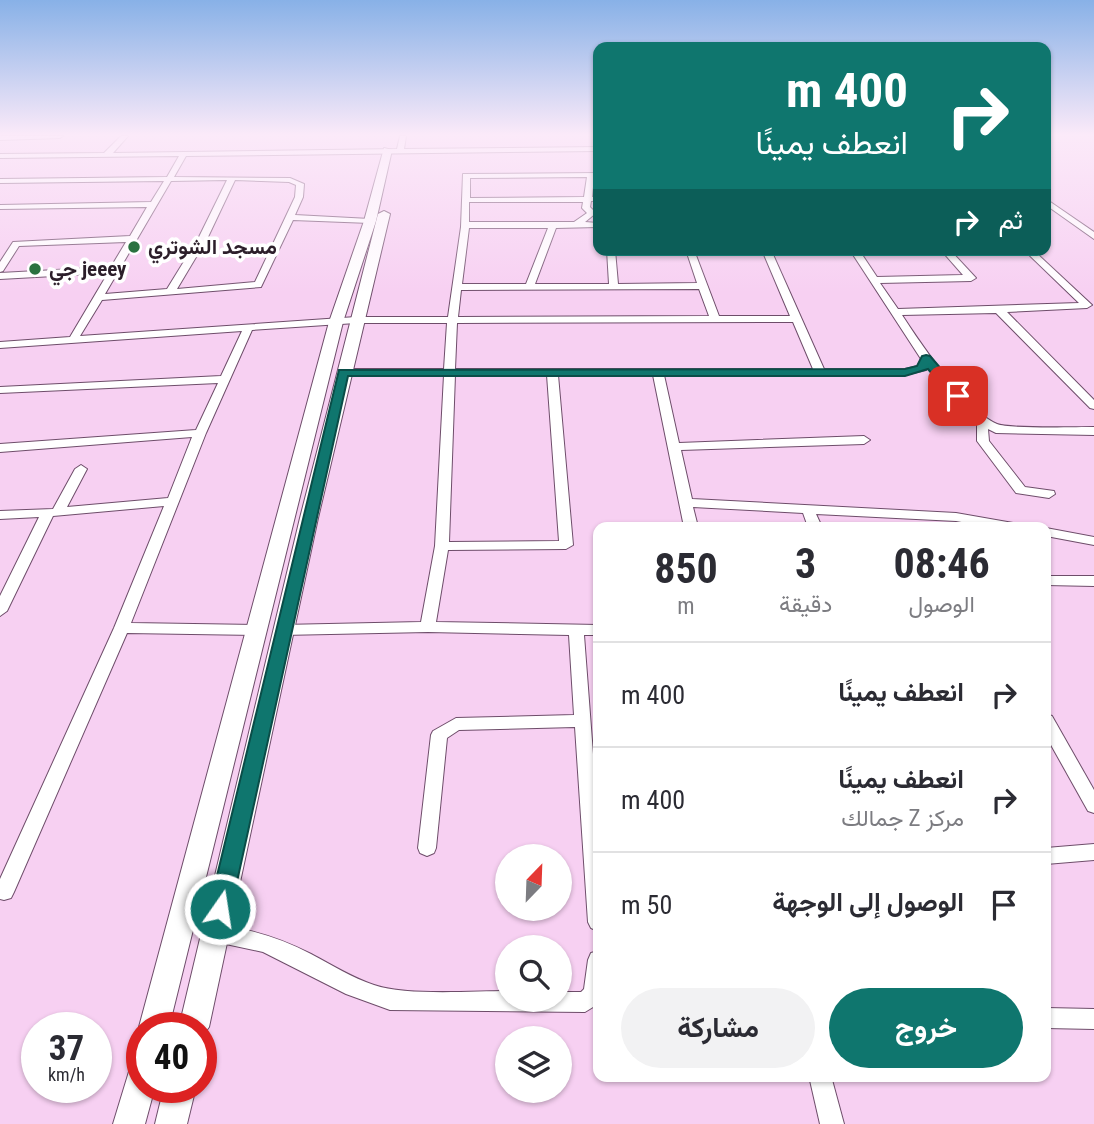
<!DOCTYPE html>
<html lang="ar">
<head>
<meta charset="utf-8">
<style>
	body { margin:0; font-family:"Roboto Condensed",Vazirmatn,sans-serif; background:#f2f2f3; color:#2b2b33; direction:rtl; height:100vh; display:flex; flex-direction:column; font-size:26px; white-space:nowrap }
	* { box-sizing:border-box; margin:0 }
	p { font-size:23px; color:#7c7c81 }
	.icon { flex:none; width:38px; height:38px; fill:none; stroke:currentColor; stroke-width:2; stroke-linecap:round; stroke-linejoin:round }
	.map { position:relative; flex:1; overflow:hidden; direction:ltr }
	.side { position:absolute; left:593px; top:522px; width:458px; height:560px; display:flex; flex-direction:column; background:#fff; border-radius:14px; box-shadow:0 2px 5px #0004; direction:rtl }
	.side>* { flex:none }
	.top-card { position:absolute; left:593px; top:42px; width:458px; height:214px; border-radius:14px; box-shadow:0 2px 5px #0004; direction:rtl; background:#0f766e; color:#fff; overflow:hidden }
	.needle { width:46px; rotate:23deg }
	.controls { position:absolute; left:495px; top:844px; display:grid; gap:14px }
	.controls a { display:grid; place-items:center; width:77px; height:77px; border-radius:50%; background:#fff; box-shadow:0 2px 5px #0004; font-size:35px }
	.speed { position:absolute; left:21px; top:1012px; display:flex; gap:14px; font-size:35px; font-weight:700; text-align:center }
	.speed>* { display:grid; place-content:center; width:91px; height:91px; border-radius:50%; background:#fff; box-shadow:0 2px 5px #0004; line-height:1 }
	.speed small { font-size:18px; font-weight:400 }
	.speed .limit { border:10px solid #d22; background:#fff; color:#111 }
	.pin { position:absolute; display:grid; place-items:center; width:60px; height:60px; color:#fff; margin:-30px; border-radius:14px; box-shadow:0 4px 10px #0006 }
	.me { position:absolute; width:77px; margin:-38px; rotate:13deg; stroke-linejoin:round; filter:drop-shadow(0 0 5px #0008) }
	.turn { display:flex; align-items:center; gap:24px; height:147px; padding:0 28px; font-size:32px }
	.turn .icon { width:91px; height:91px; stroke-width:2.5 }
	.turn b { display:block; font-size:49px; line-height:60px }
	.then { display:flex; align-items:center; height:66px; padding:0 28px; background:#0003; gap:14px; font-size:26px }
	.eta { display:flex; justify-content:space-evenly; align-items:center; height:119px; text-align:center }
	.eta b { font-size:42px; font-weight:700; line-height:49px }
	.primary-button { display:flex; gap:14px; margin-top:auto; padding:14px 28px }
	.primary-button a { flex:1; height:80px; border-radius:42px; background:#0f766e; color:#fff; font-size:28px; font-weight:700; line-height:80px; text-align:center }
	.primary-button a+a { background:#f2f2f3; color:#2b2b33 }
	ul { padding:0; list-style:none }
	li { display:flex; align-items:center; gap:21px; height:105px; padding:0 28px; border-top:2px solid #e1e1e2 }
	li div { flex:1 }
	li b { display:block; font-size:26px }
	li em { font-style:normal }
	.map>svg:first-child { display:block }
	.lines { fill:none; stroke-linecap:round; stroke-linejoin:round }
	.street-casing { stroke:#6e4d6a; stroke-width:2 }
	.secondary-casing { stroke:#6e4d6a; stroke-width:2 }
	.street { fill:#fff; fill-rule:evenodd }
	.secondary { fill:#fff; fill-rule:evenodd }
	.route { fill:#0f766e; stroke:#0a4d48; stroke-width:2 }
	.poi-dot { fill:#2a7240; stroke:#fff; stroke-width:2.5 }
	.labels { text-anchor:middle; stroke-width:7; stroke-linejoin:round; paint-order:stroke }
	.far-poi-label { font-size:21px; font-weight:bold; fill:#2c1e2a; stroke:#fff; text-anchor:start }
</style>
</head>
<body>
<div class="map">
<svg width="1094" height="1124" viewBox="0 0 1094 1124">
	<rect width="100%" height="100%" fill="#f7d0f2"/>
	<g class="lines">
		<defs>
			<g id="street">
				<path d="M0,136H63L60,138L0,140Z"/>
				<path d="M121,136H128L113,153L397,149L400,136H406L404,149L598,147V151L186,156L174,177L290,178L304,184L303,197L295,215L370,219L374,221L370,223L293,220L261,287L102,300L80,336L356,317H448L461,227L463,174L598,173V177H594L592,197H598V201H591L590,207L596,213L585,222L598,223V227L556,228L535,284H609L607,250H615L618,284L697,283L686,250H694L719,316H790L762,250H771L824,369H905L918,366L921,359L850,250H859L877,277L963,275L941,250H950L976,278L971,281L880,283L898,309L1079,303L1024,250H1033L1092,305L1087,308L1007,312L1094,400V409L1090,408L996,313L902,315C921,344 965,410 997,424C1008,429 1077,427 1094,427V435L996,433L988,429L989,441L1025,487L1054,491L1055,494L1049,498L1016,493L977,441V421L970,416L928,367L926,370L905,375H664L679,443L864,436L870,440L864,444L681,450L692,499L956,513L1013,523L1020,527H989L956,521L816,514L822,527H808L803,513L693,507L698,527H684L653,375H558L573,545L566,549L448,550L436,622L598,625V635H584L598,820V931L591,928L588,922L575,727L459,730L447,738L436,848L434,853L427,856L420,853L418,848L431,735L433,731L456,718L574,715L569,635L428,632L282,635L274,630L282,625L421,622L435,546L444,375H343L338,372L343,369H444L447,323H356L252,330L206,433L131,623L257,625L265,630L257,635L127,633L14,892L11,898L4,900L0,899V879L114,628L164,506L53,516L7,611L0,616V596L39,517L0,519V511L53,509L75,469L81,465L87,469L67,507L168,498L192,437L0,452V444L196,430L218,383L0,393V387L221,376L242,331L0,348V342L70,337L108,273L0,279V273L111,267L126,242L19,246L3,271L0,272V262L13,242L130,236L147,207L0,209V205L151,202L164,181L0,183V179L167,177L179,156L0,158V154L104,153ZM587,177L584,197L470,198V178ZM227,180L199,237L167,289L105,294L171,181ZM235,180L289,182L296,185L295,197L255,282L177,289L208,237ZM469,202H583L582,208L587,213L574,222H469ZM469,228H548L526,284H462ZM699,289L709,316L458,317L461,290ZM793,322L813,369H455L457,323ZM455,375H547L559,541L449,542Z"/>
				<path d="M1046,199L1094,232V239L1046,205Z"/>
				<path d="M1046,528L1094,537V545L1046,536Z"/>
				<path d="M1046,576H1094V586L1046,585Z"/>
				<path d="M1046,714L1052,716L1094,790V813L1088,811L1046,736Z"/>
				<path d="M1094,844V860L1046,864V848Z"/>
				<path d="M214,925C249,928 280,938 311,954C332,965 352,978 374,985C405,996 472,991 508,991V999H560V992H581L584,989L588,960L591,953L598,951V1004L585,1012L390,1010L346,994L263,952L207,940L204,934L207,928Z"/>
				<path d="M1046,1008L1094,1009V1029L1046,1028Z"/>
				<path d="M809,1076H831L844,1124H820Z"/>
			</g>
			<g id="secondary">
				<path d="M384,148L392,150L376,221L343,322L169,1027H142V1033L139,1027L329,322L364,221Z"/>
				<path d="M384,211L390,214L318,518L209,1027L201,1038V1027H179L300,518L378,214Z"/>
				<path d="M142,1061V1087H155L145,1124H113L131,1065Z"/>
				<path d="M164,1087H196L187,1124H155Z"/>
			</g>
		</defs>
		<use href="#street" class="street-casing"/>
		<use href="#secondary" class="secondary-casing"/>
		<use href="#street" class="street"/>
		<use href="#secondary" class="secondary"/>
	</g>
	<linearGradient id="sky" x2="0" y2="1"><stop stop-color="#88b1e7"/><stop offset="0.46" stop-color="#fbeaf9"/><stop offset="1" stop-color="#fbeaf9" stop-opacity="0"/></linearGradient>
	<rect width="1094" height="293" fill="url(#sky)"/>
	<path class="route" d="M926,355L930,356L962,393V399H953L928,369L905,376H348L231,909L228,916L220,919L212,916L209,909L339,370L905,369L917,366L922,356Z"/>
	<g class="poi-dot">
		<circle cx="134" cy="247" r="7"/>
		<circle cx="35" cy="269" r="7"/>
	</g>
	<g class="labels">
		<g class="far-poi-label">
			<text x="148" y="254">مسجد الشوتري</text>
			<text x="49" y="276">جي jeeey</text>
		</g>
	</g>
</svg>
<div class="controls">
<a><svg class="needle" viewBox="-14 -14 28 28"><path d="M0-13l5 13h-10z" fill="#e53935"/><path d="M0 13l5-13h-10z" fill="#7c7c81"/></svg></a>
<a><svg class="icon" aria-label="search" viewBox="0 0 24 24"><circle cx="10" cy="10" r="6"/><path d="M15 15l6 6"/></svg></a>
<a><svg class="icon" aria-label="layers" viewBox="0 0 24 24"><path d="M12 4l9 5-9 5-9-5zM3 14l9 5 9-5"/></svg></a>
</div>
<div class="speed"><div>37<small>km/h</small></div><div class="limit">40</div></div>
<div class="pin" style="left:958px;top:396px;background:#d93025"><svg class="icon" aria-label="arrive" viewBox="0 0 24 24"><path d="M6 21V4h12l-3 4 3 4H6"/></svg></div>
<svg class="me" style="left:220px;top:909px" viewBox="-20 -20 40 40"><circle r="17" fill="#0f766e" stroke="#fff" stroke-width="3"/><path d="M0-11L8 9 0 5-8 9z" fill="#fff"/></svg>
<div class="top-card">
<div class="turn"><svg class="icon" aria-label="right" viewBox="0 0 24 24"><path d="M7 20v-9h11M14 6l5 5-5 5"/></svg><div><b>400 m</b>انعطف يمينًا</div></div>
<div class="then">ثم<svg class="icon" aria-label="right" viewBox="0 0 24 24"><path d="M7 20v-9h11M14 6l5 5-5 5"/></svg></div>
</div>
<section class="side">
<div class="eta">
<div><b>08:46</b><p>الوصول</p></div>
<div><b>3</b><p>دقيقة</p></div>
<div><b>850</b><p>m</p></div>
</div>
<ul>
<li><svg class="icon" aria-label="right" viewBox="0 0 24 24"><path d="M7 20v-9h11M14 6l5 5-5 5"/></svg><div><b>انعطف يمينًا</b></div><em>400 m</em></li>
<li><svg class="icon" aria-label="right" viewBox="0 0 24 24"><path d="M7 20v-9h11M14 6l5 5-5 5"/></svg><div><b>انعطف يمينًا</b><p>مركز Z جمالك</p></div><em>400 m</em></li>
<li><svg class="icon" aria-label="arrive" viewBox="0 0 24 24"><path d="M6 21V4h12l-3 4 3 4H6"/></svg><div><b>الوصول إلى الوجهة</b></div><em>50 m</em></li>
</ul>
<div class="primary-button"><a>خروج</a><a>مشاركة</a></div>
</section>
</div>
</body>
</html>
